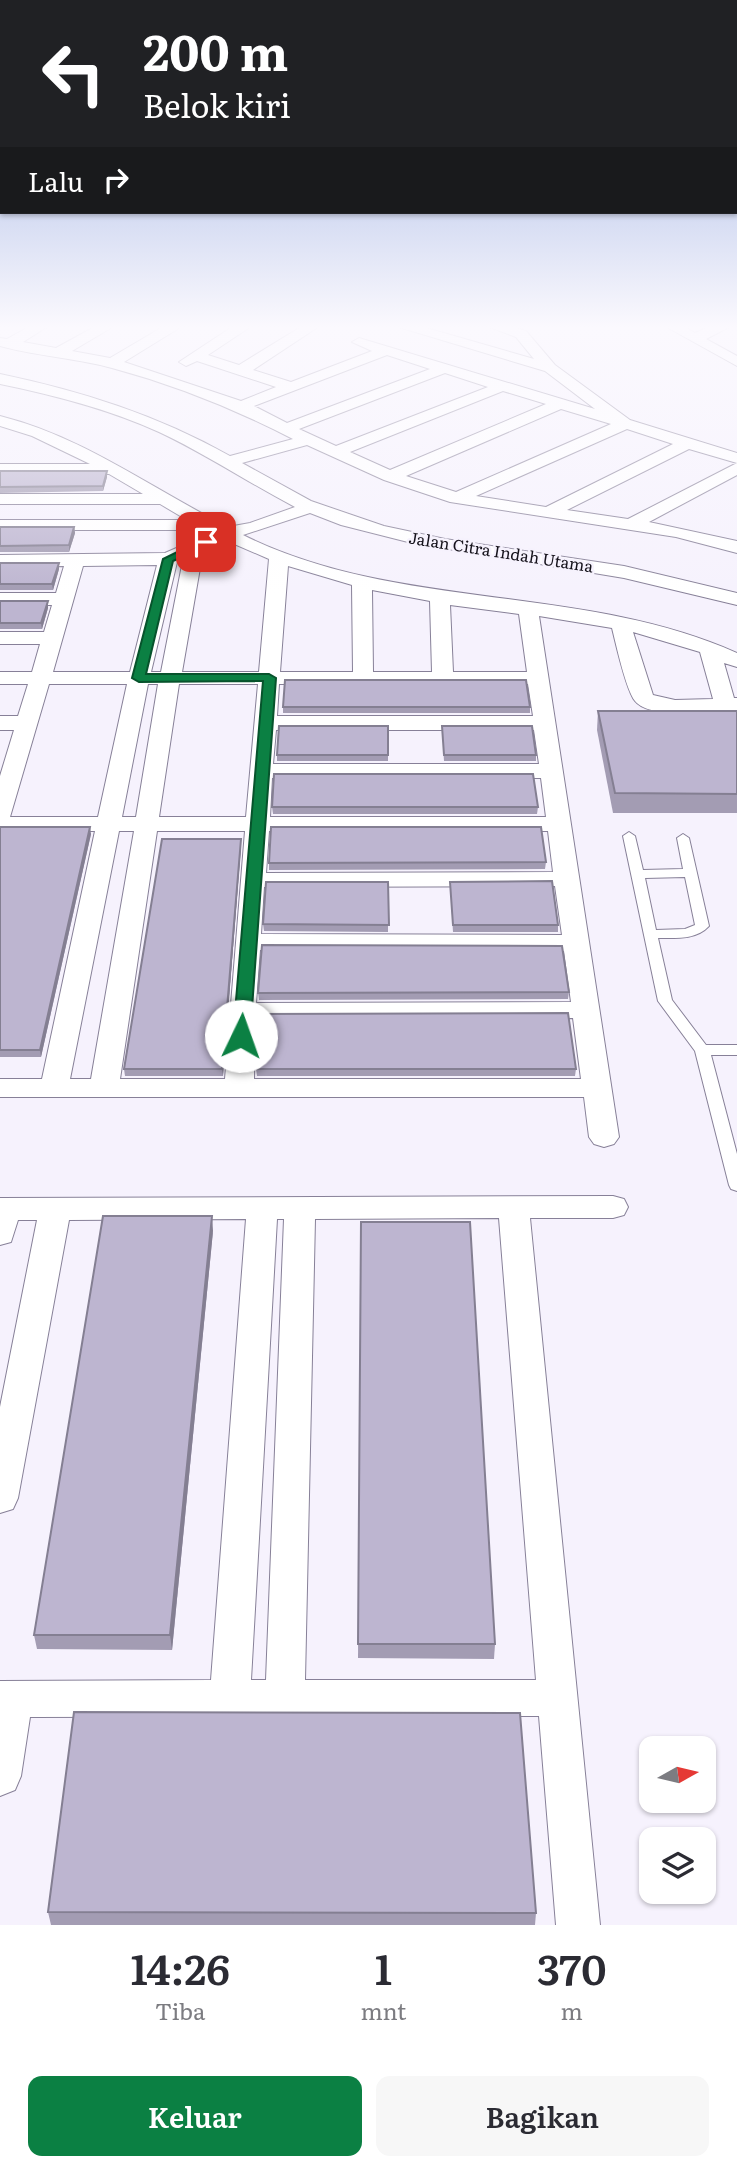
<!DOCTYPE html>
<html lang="id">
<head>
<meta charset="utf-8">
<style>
	body { margin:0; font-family:Literata,serif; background:#f7f7f7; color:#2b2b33; height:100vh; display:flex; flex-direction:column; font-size:26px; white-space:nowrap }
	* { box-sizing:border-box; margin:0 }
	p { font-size:23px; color:#7c7c81 }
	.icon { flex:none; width:38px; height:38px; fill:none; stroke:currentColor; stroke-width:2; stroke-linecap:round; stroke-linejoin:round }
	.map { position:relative; height:1925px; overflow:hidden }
	.side { display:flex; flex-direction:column; background:#fff; flex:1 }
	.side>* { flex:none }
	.banner { position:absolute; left:0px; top:0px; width:738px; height:214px; box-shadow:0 2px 5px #0004; background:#202124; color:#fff; overflow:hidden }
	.needle { width:46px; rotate:82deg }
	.controls { position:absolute; left:639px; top:1736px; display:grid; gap:14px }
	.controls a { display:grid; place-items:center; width:77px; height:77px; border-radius:14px; background:#fff; box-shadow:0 2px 5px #0004; font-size:35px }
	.pin { position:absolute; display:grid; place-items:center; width:60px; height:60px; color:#fff; margin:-30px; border-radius:14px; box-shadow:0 4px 10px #0006 }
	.me { position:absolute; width:77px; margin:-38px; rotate:3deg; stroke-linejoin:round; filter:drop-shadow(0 0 5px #0008) }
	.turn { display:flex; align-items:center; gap:24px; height:147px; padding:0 28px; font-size:32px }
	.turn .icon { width:91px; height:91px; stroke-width:2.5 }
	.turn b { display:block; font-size:49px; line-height:60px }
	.then { display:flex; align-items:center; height:66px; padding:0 28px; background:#0003; gap:14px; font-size:26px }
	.eta { display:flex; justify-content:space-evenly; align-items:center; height:119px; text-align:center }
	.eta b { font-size:42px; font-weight:600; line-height:49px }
	.button { display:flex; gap:14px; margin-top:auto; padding:14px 28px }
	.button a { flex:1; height:80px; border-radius:14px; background:#0b8043; color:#fff; font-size:28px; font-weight:600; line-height:80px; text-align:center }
	.button a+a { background:#f7f7f7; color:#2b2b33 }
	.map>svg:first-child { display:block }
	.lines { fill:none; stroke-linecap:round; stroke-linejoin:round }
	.lane-casing { stroke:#878098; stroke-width:2 }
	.street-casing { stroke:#878098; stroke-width:2 }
	.lane { fill:#fff; fill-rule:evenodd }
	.street { fill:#fff; fill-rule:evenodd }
	.wall { fill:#a39cb3 }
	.shaded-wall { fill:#847f92 }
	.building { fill:#bdb5d0; stroke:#847f92; stroke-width:2 }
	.route { fill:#0b8043; stroke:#07532c; stroke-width:2 }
	.labels { text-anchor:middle; stroke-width:5; stroke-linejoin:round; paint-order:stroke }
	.far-street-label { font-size:16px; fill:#15121b; stroke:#f6f2fd }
</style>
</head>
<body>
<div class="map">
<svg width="737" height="1925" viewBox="0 0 737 1925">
	<rect width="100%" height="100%" fill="#f6f2fd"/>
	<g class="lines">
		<defs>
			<path id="lane" d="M629,832L635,836L643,870L683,869L677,838L683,834L689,838L709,926C696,940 676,938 658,938L672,1000L706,1045H737V1055H711L737,1154V1191L731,1189L729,1185L695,1051L658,1001L623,836ZM685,877L695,925L685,929L656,930L645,878Z"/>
			<g id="street">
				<path d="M32,325H50L23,342L56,348L98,325H116L72,351L110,358L166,325H184L124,362L241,401L276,387L197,361L186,366L179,362L235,325H253L208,355L239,365L304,325H321L253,370L291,382L372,351L352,342L359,338L595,409L545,371L392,325H416L534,359L516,337L484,325H507L526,331L555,365L630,420L737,453V475L649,522L737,541V553L676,537L450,502L384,480L307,445L242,463L311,501L384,526L445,539L624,566L737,593V605L624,578L412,543L341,525L310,513L243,535C398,612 580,583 737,653V667L724,663L734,698H737V710C715,712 650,720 635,701C626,690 616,644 612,628L539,616L619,1137L614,1144L604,1147L594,1144L589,1137L584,1097H0V1079H42L95,831H0V776L14,730H0V716H18L28,684H0V672H32L40,644H0V632H44L52,605H0V593H56L64,566L0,567V555L165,553L211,533L206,530H0V520H187L160,504H0V494H143L109,474H0V464H90L32,436L0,426V416C84,437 152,489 228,527L250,523L295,507C249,483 206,454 159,432C108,409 54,395 0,384V374C81,391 157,415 230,456L293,439C235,409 175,385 112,368C75,358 36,356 0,346V338L7,339ZM387,355L430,369L287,423L254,406ZM445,373L488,387L336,446L299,429ZM503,391L546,404L390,470L350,452ZM561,409L611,424L456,492L406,476ZM627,429L673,444L546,507L476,496ZM689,449L737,463L628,519L567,510ZM225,540L269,559L259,672H182L200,568L228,552L219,546L184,561L182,565L161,672H151L177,562ZM157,565L130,672H53L83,566ZM288,566L352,585L353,672H280ZM372,590L430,601L432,672H373ZM450,605L519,614L527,672H453ZM633,632L700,652L713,699L675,700L653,695ZM49,684H127L98,817H10ZM148,684H158L136,817H122ZM179,684H258L246,817H159ZM279,684H528L533,716H277ZM276,730H534L539,764H273ZM272,778H541L546,817H270ZM119,831H134L91,1079H70ZM157,831H245L225,1079H120ZM269,831H548L553,872L266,873ZM555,886L562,935L261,934L264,887ZM260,950L564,951L571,1002L256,1003ZM573,1018L581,1079H254L255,1019Z"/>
				<path d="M663,325H681L695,333L713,325H733L706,339L737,356V366Z"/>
				<path d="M613,1196L624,1199L628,1207L624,1215L613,1218H530L600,1925H556L539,1716L30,1717L21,1776L15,1790L0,1796V1681L211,1680L246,1219L69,1220L18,1498L13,1509L0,1513V1407L37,1220H18L11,1242L0,1245V1198ZM499,1218L536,1680H305L315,1219ZM277,1219H284L266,1680H251Z"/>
			</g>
		</defs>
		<use href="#lane" class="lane-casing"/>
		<use href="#street" class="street-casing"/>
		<use href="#lane" class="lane"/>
		<use href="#street" class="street"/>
	</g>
	<g class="wall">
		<path d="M0,471H107V477L103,491L0,493Z"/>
		<path d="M0,527H74L75,533L69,552H0Z"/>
		<path d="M0,563H59V569L53,590H0Z"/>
		<path d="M0,601L48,608L42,629H0Z"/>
		<rect x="283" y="707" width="247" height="6"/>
		<path d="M598,711H737V813H613L597,730Z"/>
		<path d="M388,726V761H277V755Z"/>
		<path d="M442,726L536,755V761H444Z"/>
		<path d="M272,807H538L537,814H273Z"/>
		<path d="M0,827L91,834L41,1057H0Z"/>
		<path d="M241,839V846L223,1076H125L124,1069Z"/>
		<path d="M546,862L545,869L269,870V863Z"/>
		<path d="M388,882V932L264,931L263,924Z"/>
		<path d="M450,882L558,925V932H453Z"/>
		<path d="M569,992L568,999L259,1000L258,993Z"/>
		<path d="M256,1069H576L575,1076H257Z"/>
		<path d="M361,1222L495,1644L494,1659L358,1658Z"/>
		<path d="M213,1231L172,1650L37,1649L34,1635Z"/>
		<path d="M48,1912L536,1913L535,1925H51Z"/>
	</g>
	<g class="shaded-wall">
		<path d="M107,471V477L103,491V486Z"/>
		<path d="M74,527L75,533L69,552V545Z"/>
		<path d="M59,563V569L53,590L52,584Z"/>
		<path d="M48,601V608L42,629L41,623Z"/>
		<path d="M90,827L91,834L41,1057L40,1050Z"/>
		<path d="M241,839V846L223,1076L222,1069Z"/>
		<path d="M212,1216L213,1231L172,1650L170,1635Z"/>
	</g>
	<g class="building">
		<path d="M0,471H107L103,486L0,487Z"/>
		<path d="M0,527H74L69,545L0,546Z"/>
		<path d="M0,563H59L52,584H0Z"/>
		<path d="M0,601H48L41,623H0Z"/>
		<path d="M285,680H526L530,707H283Z"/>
		<path d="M598,711H737V794L615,793Z"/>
		<path d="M279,726H388V755H277Z"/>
		<path d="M442,726H532L536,755H444Z"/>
		<path d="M274,774H533L538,807H272Z"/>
		<path d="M0,827H90L40,1050H0Z"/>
		<path d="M271,827H541L546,862L269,863Z"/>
		<path d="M162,839H241L222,1069H124Z"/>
		<path d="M552,881L558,925H453L450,882Z"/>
		<path d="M266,882H388L389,925L263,924Z"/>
		<path d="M262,945L562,946L569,992L258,993Z"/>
		<path d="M568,1013L576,1069H256L257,1014Z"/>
		<path d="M103,1216H212L170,1635H34Z"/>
		<path d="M361,1222H470L495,1644H358Z"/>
		<path d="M74,1712L520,1713L536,1913L48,1912Z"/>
	</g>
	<linearGradient id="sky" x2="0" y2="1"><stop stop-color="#8ca4dd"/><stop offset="0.55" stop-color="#fbf9fe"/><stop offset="1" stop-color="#fbf9fe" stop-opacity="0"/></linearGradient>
	<rect width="737" height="595" fill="url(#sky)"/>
	<path class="route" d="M206,538L212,542L210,544L173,561L146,674H269L276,678L250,1036L241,1042L233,1036L263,681L139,682L132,678L163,559Z"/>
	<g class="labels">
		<g class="far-street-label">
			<text transform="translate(501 552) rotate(9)" y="6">Jalan Citra Indah Utama</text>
		</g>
	</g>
</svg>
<div class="controls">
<a><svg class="needle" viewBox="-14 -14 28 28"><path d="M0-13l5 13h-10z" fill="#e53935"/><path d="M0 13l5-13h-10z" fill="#7c7c81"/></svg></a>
<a><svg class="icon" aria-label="layers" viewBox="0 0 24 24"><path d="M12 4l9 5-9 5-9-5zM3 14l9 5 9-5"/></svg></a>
</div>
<div class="pin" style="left:206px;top:542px;background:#d93025"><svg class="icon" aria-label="arrive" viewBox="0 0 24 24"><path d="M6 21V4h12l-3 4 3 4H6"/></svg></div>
<svg class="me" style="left:241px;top:1036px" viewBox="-20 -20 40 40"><circle r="19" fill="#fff"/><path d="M0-13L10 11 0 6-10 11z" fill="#0b8043"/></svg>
<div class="banner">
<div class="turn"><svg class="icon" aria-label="left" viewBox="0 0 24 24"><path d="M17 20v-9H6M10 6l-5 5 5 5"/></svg><div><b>200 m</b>Belok kiri</div></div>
<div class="then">Lalu<svg class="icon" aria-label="right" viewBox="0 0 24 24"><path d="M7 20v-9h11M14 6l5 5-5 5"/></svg></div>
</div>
</div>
<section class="side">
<div class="eta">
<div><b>14:26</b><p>Tiba</p></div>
<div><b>1</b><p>mnt</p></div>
<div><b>370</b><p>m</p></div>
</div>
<div class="button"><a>Keluar</a><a>Bagikan</a></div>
</section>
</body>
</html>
